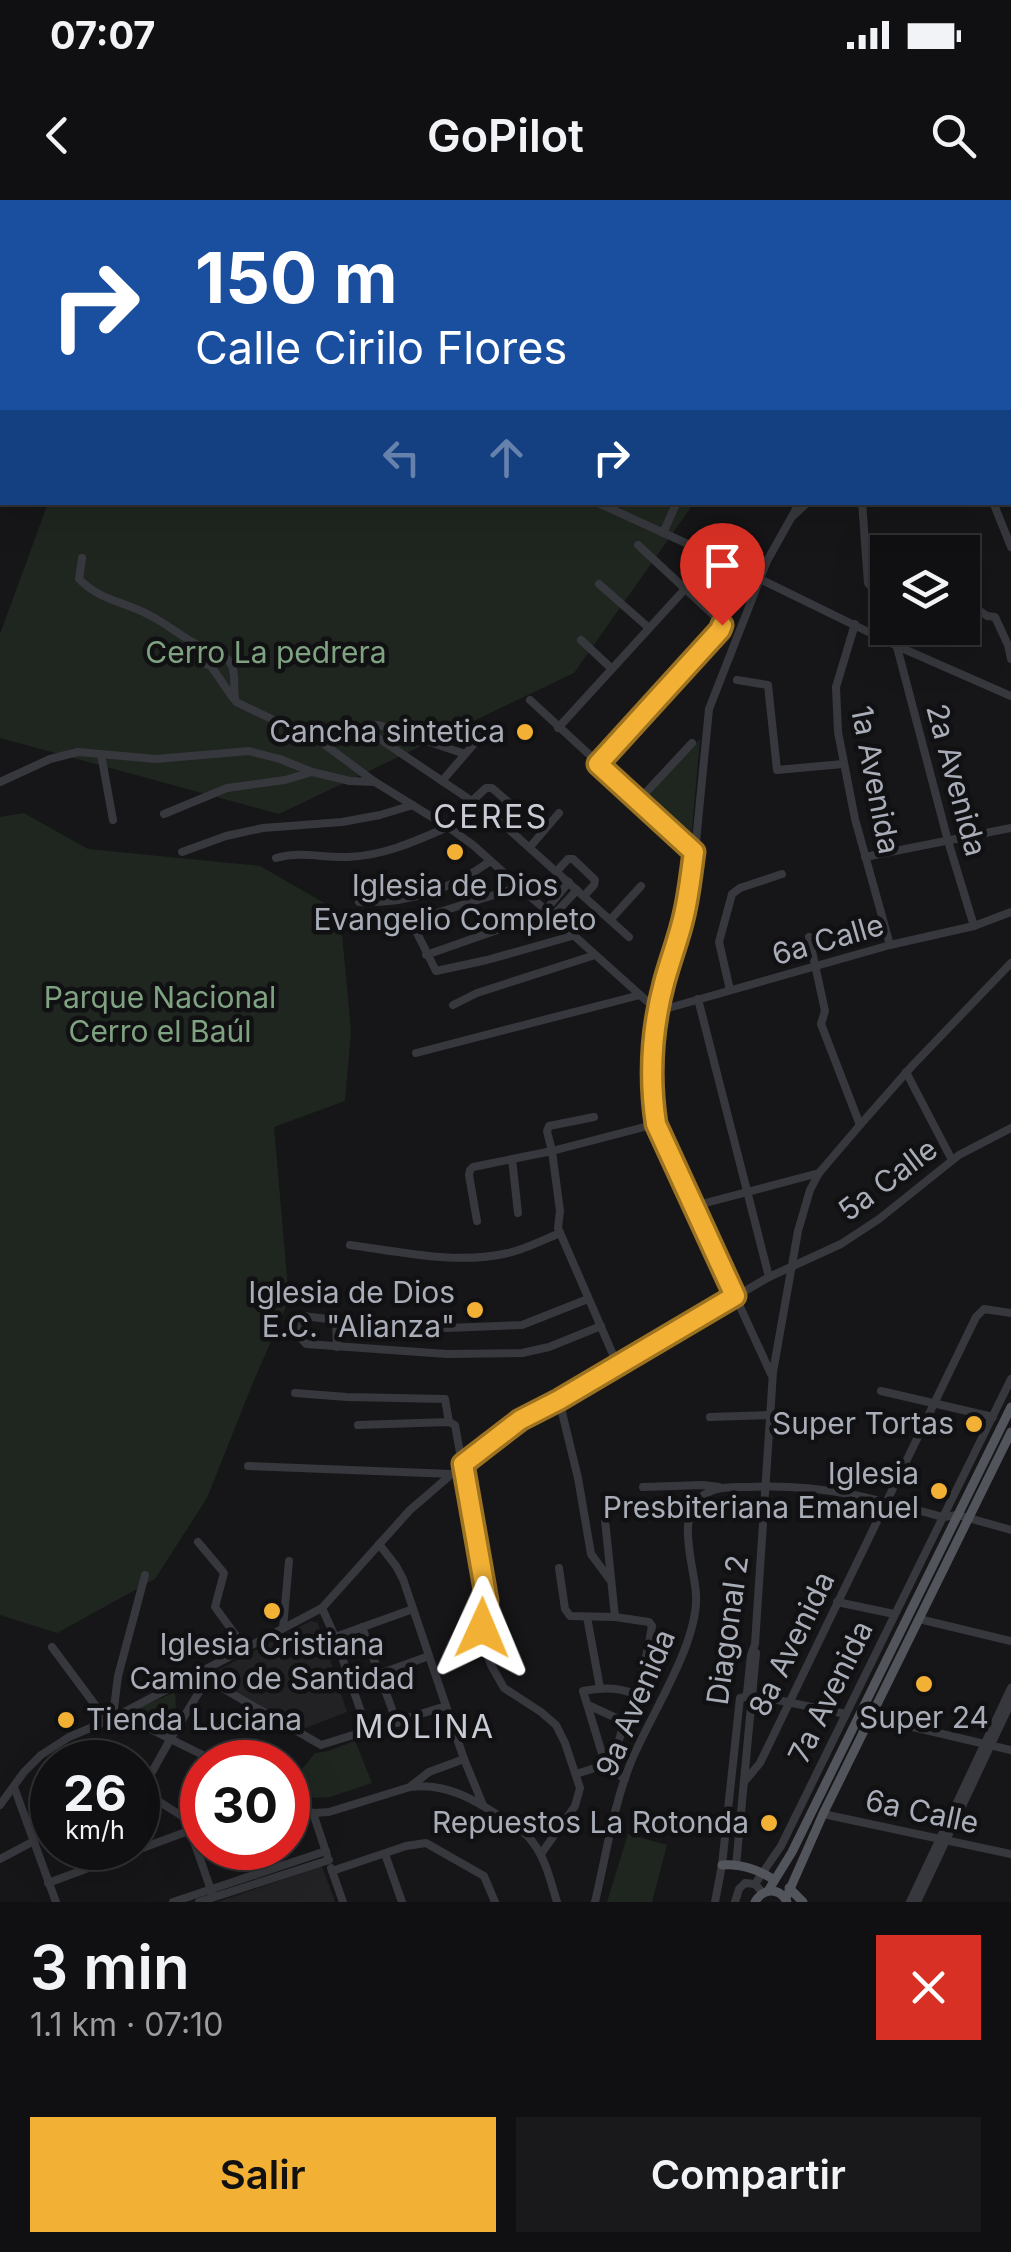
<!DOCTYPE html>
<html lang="es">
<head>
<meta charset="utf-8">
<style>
	body { margin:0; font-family:Inter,sans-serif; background:#19191b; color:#f1f3f6; height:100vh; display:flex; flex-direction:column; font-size:38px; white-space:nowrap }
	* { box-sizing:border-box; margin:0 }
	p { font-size:32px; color:#9c9d9f }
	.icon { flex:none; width:55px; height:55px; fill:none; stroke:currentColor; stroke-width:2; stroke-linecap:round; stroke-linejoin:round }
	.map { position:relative; height:1702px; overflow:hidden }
	.details { display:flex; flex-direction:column; background:#101012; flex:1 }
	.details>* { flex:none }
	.banner { position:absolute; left:0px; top:0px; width:1012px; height:305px; box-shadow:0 10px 40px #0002,0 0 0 2px #303032; background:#1a4fa0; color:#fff; overflow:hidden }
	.fabs { position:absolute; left:870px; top:335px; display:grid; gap:20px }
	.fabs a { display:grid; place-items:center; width:110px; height:110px; border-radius:0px; background:#101012; box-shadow:0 10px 40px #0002,0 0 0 2px #303032; font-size:50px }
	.speed { position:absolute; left:30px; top:1540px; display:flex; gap:20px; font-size:50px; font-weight:700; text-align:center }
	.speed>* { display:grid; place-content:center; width:130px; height:130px; border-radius:50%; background:#101012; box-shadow:0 10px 40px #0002,0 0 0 2px #303032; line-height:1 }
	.speed small { font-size:25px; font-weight:400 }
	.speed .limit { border:15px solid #d22; background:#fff; color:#111 }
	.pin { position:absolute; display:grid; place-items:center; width:85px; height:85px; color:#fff; margin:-102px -42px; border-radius:50% 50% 50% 0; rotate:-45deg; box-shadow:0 0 10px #0007 }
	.pin .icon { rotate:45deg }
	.me { position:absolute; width:110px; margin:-55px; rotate:1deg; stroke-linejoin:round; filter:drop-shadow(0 0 8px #0008) }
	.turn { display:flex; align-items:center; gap:35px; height:210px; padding:0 30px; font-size:45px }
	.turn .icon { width:130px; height:130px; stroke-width:2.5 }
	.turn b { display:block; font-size:70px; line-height:85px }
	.lanes { display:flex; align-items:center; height:95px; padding:0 30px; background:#0003; justify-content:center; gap:50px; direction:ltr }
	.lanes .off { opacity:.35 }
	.round { display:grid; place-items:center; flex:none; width:105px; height:105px; border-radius:0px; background:#19191b }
	.overview { display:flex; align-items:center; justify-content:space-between; height:170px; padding:0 30px }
	h1 { font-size:60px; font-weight:600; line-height:75px }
	.cta { display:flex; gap:20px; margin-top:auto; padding:20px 30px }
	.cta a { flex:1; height:115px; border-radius:0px; background:#f2b134; color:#111; font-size:40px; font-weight:600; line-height:115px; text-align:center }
	.cta a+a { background:#19191b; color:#f1f3f6 }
	.status { display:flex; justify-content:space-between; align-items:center; height:70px; padding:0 50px; background:#101012; direction:ltr }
	.status svg { height:28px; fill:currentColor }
	header { display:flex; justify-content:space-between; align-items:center; height:130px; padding:0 30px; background:#101012; font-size:45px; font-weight:600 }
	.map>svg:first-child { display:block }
	.built { fill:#222225 }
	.green { fill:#1e261f }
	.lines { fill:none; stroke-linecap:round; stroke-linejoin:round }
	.minor { stroke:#37383d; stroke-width:8 }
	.major { stroke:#53555c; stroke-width:9 }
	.route-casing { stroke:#9d7322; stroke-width:25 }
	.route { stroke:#f2b134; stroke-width:18 }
	.poi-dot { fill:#f2b134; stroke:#111113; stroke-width:4 }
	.labels { text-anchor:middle; stroke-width:9; stroke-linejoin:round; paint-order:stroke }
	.park-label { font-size:30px; fill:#7fa381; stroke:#111113 }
	.poi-label { font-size:30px; fill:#a8adb8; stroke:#111113; text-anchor:end }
	.street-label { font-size:30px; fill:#a8adb8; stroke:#111113 }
	.neighbourhood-label { font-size:32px; letter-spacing:2.5px; fill:#c9ccd4; stroke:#111113 }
</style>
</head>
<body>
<div class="status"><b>07:07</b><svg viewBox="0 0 49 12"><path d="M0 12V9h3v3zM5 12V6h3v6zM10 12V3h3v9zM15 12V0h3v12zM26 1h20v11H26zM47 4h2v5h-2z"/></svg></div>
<header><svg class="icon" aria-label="back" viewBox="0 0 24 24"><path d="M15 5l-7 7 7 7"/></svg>GoPilot<svg class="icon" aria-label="search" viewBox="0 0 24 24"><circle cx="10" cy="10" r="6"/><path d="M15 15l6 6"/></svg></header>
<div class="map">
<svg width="1011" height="1702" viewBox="0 0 1011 1702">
	<rect width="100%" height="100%" fill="#161618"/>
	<g class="built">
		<path d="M311,1421L318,1423L347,1512L300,1530L216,1478L218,1470Z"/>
		<path d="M322,1666L335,1702H217Z"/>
	</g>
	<g class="green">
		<path d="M90,0H753L751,2H91Z"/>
		<path d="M48,303H694L574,473L279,614L0,538V434Z"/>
		<path d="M700,539L691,641L644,600Z"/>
		<path d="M24,613L88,649L260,666L340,712L351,831L345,901L274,927L289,1100L252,1185L207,1298L155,1379L57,1433L0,1415V617Z"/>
		<path d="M175,1492L177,1524L169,1537L110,1521Z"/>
		<path d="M355,1541L372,1583L330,1597L315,1598L293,1590L290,1584L315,1553L328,1551Z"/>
		<path d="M628,1634L667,1645L652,1702H607Z"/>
	</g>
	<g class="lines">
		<g class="minor">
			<path d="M103,0L105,2"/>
			<path d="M914,0L915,2"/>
			<path d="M923,0V2"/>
			<path d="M989,0L990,2"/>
			<path d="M1010,46L1011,47"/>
			<path d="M1010,90L1011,89"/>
			<path d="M596,302L747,371L760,379L897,446L1011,496"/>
			<path d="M862,302L868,383L873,389L888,393"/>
			<path d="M993,302L1011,347"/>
			<path d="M794,315L808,302"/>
			<path d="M663,333L677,302"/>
			<path d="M82,358L79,379C101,401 123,401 149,415C166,423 180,436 196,444C208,450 224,451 231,464C237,474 232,491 236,502L324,544L375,582L448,627L473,645L658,811L890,745L974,726L1011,712"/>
			<path d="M599,384L649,428"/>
			<path d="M967,402L987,416L995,417L1008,445L1011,459"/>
			<path d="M855,424L836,487L838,532L855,619L890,745"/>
			<path d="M876,435L888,404"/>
			<path d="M581,440L612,469"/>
			<path d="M897,447L948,641L974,726"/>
			<path d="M184,456L211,466L233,498"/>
			<path d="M737,480L768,485L777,570L843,564"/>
			<path d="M530,500L695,652"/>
			<path d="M372,526L371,529L374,535L494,616L629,737"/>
			<path d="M372,526L379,525L465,554"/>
			<path d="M558,528L685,389L717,357"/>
			<path d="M101,554L113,620"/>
			<path d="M598,565L722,428L721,422L638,345"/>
			<path d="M442,581L480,537"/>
			<path d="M0,582L50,559L78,552L156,559L249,551L280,559L312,572"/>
			<path d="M472,601L486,588H492L515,608V613L504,624"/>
			<path d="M638,601L692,543"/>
			<path d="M164,614L227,588L285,580L312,572L350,581L375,582"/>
			<path d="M530,647L559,613"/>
			<path d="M182,652L226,636L263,628L342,622L380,615L413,605"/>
			<path d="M865,657L1011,628"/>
			<path d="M276,658C301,651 323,658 348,657C383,656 416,641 448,627"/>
			<path d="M557,671L568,659H573L595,680L594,685L584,696"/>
			<path d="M519,687L411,721L436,771L487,760L572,736"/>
			<path d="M359,702C408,704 450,690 489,662"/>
			<path d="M552,717L577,690"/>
			<path d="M611,719L641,686"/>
			<path d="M809,737L825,811L821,824L860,925"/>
			<path d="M426,755L503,728L545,711L569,682"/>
			<path d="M730,790L719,742L732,694L740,688L782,674"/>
			<path d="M698,799L769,1077"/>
			<path d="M453,805L477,793L595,755"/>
			<path d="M416,853L640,795"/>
			<path d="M906,872L952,960"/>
			<path d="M594,917L549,926L547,931L552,951L560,1011L558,1028L618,1166"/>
			<path d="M512,959L518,1013"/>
			<path d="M694,1006L819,973"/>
			<path d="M477,1021L469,975L470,970L473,967L552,951L656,924"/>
			<path d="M350,1045C401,1052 458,1065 508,1053C526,1049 543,1040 560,1033"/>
			<path d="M377,1121H391L411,1125L447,1128L522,1125L588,1099"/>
			<path d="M337,1147L336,1120L303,1116L300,1137L306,1144L447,1154L522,1153L549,1147L601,1126"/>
			<path d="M771,1174L656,924L652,889L653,842L664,783L685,712L695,652L709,509L767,361L800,302"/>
			<path d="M881,1191L993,1217"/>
			<path d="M295,1193L347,1197L445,1199L449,1222"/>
			<path d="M559,1200L578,1278L591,1354L611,1381"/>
			<path d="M710,1217L769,1215"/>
			<path d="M358,1225L449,1222L455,1225L487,1401L481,1437L491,1465L504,1488L541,1512L556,1525L565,1543L580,1588L575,1606L541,1654"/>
			<path d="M248,1266L452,1274"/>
			<path d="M643,1287L703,1285L719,1287"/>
			<path d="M605,1320L615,1417"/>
			<path d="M198,1342L224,1373L215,1407L245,1448"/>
			<path d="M379,1344L396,1366L403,1379L464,1559L483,1605"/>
			<path d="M559,1368L565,1409L570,1416L615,1417L649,1422L652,1426C649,1444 645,1463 640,1481C632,1508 611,1544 617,1573L625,1579"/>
			<path d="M837,1402L894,1414"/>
			<path d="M322,1408L335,1437L368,1532"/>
			<path d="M587,1417L600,1488"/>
			<path d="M919,1419L1011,1441"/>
			<path d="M362,1427L397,1523"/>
			<path d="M283,1428L289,1361"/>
			<path d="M335,1437L413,1409"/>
			<path d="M52,1447L107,1521"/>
			<path d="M198,1474L321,1545L446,1506"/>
			<path d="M351,1484L429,1456"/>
			<path d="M753,1495L846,1514"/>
			<path d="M588,1505L625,1522"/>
			<path d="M113,1516L118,1476L145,1375"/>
			<path d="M870,1517L1011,1550"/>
			<path d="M107,1521L148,1528L217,1562"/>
			<path d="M576,1574L598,1567L604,1560L583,1491C601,1487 618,1487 635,1494"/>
			<path d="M744,1582L760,1563L976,1117L984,1109L1011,1113"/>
			<path d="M411,1586L429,1572L464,1559"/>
			<path d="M14,1587L56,1702"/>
			<path d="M138,1588L199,1627"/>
			<path d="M142,1590L171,1538L207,1479"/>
			<path d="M288,1601L313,1613L327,1655"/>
			<path d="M0,1605L24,1572L41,1555L69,1537L107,1521L322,1408L410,1310L482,1248L519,1220L559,1200L769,1077L841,1044L879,1019L959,955L1011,928"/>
			<path d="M313,1613L329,1612L410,1587C446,1582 475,1600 504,1619C515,1626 527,1633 534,1644C546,1660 551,1683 557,1702"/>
			<path d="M823,1614L1011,1654"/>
			<path d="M27,1623L52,1614"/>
			<path d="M190,1630L212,1693"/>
			<path d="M385,1654L402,1702"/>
			<path d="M0,1659L34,1641"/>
			<path d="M736,1666L756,1453"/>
			<path d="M331,1668L343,1702"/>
			<path d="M332,1671L406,1646L426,1643L484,1676L495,1702"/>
			<path d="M48,1683L202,1626"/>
			<path d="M755,1684L781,1646L1011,1179"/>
			<path d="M173,1702L326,1651"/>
			<path d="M199,1702L329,1660"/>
			<path d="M595,1702C606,1656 613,1606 631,1562C650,1515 699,1444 696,1394C694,1364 674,1314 705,1294C718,1286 735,1287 750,1287C819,1283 877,1299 943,1317L958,1315L1011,1330"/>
			<path d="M715,1702L722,1665L740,1498L745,1497L747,1493L751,1455L755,1444L773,1172L798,1031L810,990L819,973L860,925L912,866L1011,763"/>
			<path d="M735,1702L739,1689L745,1683L755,1684L763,1693"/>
			<path d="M910,1702L1011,1488"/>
			<path d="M917,1702L1011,1502"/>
		</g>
		<g class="major">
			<path d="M722,1665C739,1663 760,1670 774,1680"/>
			<path d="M789,1688L803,1702"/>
			<path d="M768,1691L792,1652L1011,1207"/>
			<path d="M786,1698L823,1614L1011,1232"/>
			<path d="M755,1702C763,1688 779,1687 787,1702"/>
		</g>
	</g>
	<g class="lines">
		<defs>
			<path id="route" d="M482,1428L487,1401L463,1264L520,1220L559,1200L735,1096L656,924C649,877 652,828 664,783C670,760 679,738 684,715C689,694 691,673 694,652L598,564L720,430L722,425"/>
		</defs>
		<use href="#route" class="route-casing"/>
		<use href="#route" class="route"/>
	</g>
	<g class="poi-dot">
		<circle cx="525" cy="532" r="10"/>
		<circle cx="455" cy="652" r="10"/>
		<circle cx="475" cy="1110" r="10"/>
		<circle cx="974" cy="1224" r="10"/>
		<circle cx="939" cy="1291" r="10"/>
		<circle cx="272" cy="1411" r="10"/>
		<circle cx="924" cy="1484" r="10"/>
		<circle cx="66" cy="1520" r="10"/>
		<circle cx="769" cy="1623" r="10"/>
	</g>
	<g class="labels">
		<g class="park-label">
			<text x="266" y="463">Cerro La pedrera</text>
			<text x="160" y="808">Parque Nacional<tspan x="160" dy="34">Cerro el Baúl</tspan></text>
		</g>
		<g class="poi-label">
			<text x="505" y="542">Cancha sintetica</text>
			<text x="455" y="696" text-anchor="middle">Iglesia de Dios<tspan x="455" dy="34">Evangelio Completo</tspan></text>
			<text x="455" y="1103">Iglesia de Dios<tspan x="455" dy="34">E.C. "Alianza"</tspan></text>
			<text x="954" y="1234">Super Tortas</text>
			<text x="919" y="1284">Iglesia<tspan x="919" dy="34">Presbiteriana Emanuel</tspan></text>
			<text x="272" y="1455" text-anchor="middle">Iglesia Cristiana<tspan x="272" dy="34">Camino de Santidad</tspan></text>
			<text x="924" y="1528" text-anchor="middle">Super 24</text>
			<text x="86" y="1530" text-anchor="start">Tienda Luciana</text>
			<text x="749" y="1633">Repuestos La Rotonda</text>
		</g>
		<g class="street-label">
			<text transform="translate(875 580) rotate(79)" y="10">1a Avenida</text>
			<text transform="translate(956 580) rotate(75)" y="10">2a Avenida</text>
			<text transform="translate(828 740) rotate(-16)" y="10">6a Calle</text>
			<text transform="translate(888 980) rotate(-37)" y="10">5a Calle</text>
			<text transform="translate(728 1430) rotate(-82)" y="10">Diagonal 2</text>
			<text transform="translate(792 1444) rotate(-64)" y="10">8a Avenida</text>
			<text transform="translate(831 1492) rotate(-64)" y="10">7a Avenida</text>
			<text transform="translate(636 1503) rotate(-67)" y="10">9a Avenida</text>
			<text transform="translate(922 1612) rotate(12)" y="10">6a Calle</text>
		</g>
		<g class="neighbourhood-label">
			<text x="491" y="628">CERES</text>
			<text x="425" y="1538">MOLINA</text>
		</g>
	</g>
</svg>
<div class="fabs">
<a><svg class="icon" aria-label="layers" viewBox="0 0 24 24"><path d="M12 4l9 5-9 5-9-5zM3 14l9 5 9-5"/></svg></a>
</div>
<div class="speed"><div>26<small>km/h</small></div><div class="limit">30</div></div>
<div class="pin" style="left:722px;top:425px;background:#d93025"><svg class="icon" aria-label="arrive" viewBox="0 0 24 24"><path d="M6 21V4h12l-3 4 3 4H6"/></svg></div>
<svg class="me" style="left:482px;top:1428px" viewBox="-20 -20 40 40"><path d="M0-17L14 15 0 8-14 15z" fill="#f2b134" stroke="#fff" stroke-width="4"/></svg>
<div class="banner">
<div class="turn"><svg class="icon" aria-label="right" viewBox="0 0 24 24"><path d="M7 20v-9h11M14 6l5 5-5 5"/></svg><div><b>150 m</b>Calle Cirilo Flores</div></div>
<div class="lanes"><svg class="icon off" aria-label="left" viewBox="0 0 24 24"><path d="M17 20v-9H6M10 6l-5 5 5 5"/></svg><svg class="icon off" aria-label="ahead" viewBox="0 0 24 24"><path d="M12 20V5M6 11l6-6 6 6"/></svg><svg class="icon" aria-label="right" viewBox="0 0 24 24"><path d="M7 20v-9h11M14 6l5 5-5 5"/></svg></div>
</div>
</div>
<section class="details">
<div class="overview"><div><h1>3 min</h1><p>1.1 km · 07:10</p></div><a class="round" style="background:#d93025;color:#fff"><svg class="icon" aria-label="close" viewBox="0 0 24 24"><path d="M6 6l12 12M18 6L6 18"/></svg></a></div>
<div class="cta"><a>Salir</a><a>Compartir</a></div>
</section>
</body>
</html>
